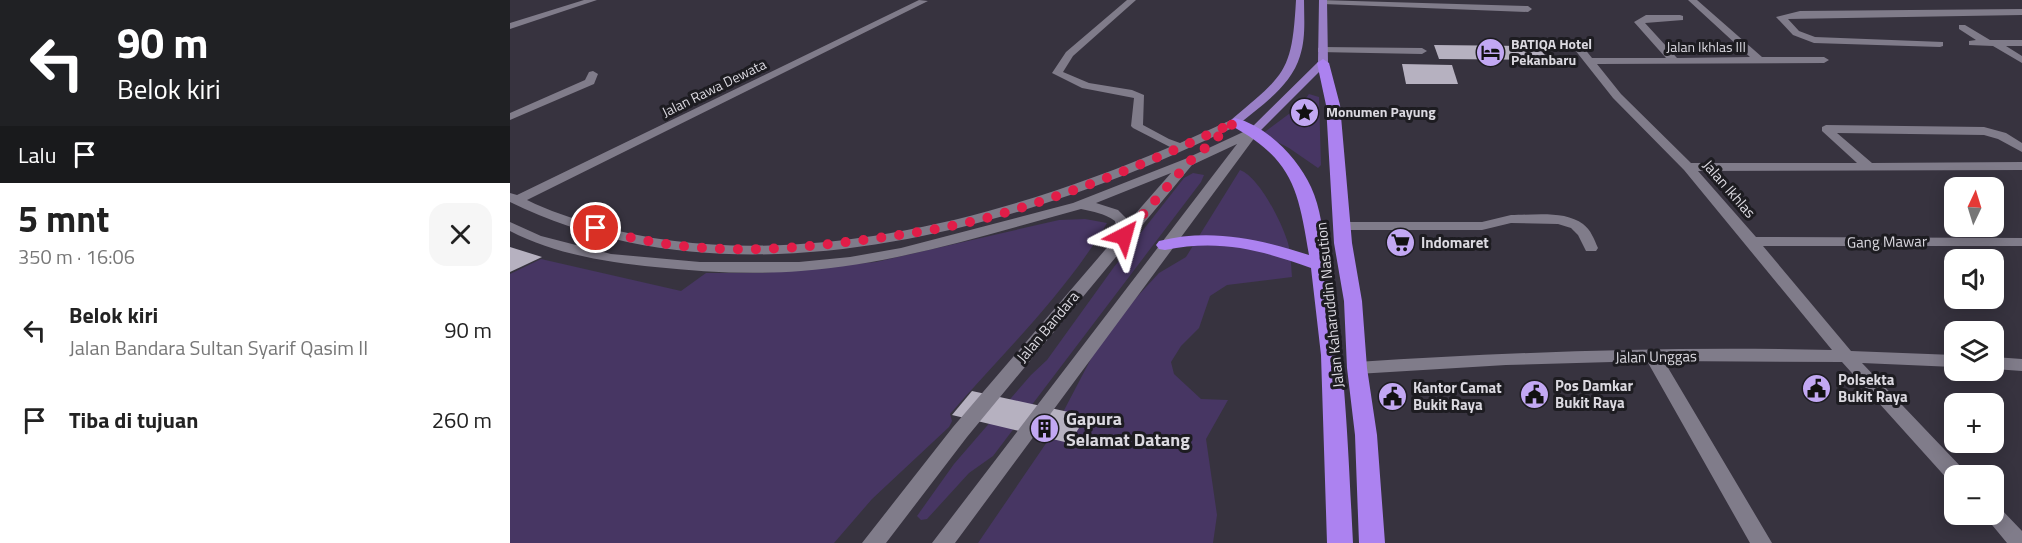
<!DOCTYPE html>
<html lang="id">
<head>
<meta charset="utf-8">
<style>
	body { margin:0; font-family:"Titillium Web",sans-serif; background:#f6f6f6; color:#222; height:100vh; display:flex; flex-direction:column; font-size:22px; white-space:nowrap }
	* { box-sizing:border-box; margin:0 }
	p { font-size:20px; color:#767676 }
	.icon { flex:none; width:33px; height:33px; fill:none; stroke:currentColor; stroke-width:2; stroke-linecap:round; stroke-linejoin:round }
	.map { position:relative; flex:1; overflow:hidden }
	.drawer { display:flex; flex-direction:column; background:#fff; width:510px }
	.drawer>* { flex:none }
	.guide { background:#202124; color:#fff; overflow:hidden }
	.needle { width:39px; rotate:4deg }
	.buttons { position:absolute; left:1434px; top:177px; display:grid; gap:12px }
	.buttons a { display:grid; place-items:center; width:60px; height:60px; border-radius:12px; background:#fff; box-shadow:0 3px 15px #0003; font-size:30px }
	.pin { position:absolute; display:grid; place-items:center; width:51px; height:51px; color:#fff; margin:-26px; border:3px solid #fff; border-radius:50%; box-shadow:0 2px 6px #0007 }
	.me { position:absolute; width:66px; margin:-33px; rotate:39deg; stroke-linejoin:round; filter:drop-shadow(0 0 4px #0008) }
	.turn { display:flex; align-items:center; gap:21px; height:126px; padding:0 18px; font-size:27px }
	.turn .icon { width:78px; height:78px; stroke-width:2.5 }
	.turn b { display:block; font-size:42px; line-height:51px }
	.then { display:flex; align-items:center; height:57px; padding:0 18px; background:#0003; gap:12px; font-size:22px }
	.round { display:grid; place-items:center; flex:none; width:63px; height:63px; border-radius:18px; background:#f6f6f6 }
	.headline { display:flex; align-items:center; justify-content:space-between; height:102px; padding:0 18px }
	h1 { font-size:36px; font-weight:700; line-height:45px }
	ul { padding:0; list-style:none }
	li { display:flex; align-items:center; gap:18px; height:90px; padding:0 18px }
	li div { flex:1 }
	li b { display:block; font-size:22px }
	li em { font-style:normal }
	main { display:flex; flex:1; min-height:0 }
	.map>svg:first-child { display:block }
	.green { fill:#473663 }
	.building { fill:#b6b1c0 }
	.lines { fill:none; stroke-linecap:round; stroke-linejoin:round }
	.minor { fill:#807c8a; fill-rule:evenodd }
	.major { fill:#9a80c7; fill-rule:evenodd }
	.highway { fill:#ac82f0; fill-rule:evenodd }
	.route { stroke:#e11d48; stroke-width:10; stroke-dasharray:0 18 }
	.labels { text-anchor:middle; stroke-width:6; stroke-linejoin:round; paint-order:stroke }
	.far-poi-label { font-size:14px; font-weight:bold; fill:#dbd9e0; stroke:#1d1c21; text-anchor:start }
	.far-street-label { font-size:14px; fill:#dbd9e0; stroke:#1d1c21 }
	.street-label { font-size:15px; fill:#dbd9e0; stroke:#1d1c21 }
	.poi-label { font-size:15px; font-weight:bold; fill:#dbd9e0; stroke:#1d1c21; text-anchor:start }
	.near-poi-label { font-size:18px; font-weight:bold; fill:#dbd9e0; stroke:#1d1c21; text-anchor:start }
</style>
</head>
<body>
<main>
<section class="drawer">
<div class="guide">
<div class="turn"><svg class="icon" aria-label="left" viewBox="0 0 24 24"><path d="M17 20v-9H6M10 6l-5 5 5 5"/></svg><div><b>90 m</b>Belok kiri</div></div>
<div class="then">Lalu<svg class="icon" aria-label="arrive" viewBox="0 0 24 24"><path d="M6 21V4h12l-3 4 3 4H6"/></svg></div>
</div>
<div class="headline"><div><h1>5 mnt</h1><p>350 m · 16:06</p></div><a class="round"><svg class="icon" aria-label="close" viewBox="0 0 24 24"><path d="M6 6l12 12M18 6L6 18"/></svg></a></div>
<ul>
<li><svg class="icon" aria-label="left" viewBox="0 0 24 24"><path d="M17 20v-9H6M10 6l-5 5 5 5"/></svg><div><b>Belok kiri</b><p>Jalan Bandara Sultan Syarif Qasim II</p></div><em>90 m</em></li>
<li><svg class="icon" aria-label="arrive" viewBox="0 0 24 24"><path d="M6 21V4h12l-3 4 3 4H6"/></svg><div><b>Tiba di tujuan</b></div><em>260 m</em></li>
</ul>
</section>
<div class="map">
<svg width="1512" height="543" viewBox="0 0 1512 543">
	<rect width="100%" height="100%" fill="#37333f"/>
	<g class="green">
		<path d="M799,94L809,97L811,165L808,168L779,148L752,134L791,105Z"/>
		<path d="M730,170C749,177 771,221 777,240C781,251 781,265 782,277L717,285L700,296L689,328L671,346L661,362L664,374L691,399L718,400L696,439L707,515L703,543H468L539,439L584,353L624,300L649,273L676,257Z"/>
		<path d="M683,173L694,175L691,182L483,456L459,473L417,519L411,520L407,516L444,464L521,375L537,360L604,267L674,178Z"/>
		<path d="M575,219L597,223C555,294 494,352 440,414L442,421L439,427L362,499L324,543H0V274L31,259L171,291L196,273H253L366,262L549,220Z"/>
	</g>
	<g class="building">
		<path d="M924,45L1029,46L1038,60L929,59Z"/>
		<path d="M892,64L942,65L948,84H896Z"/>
		<path d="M0,247L32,257L0,272Z"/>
		<path d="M462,391L577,416L559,443L442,415Z"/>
	</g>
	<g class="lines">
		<g class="minor">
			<path d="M74,0H87L0,29V23Z"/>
			<path d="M409,0L418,1L17,200C39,211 62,218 85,225C272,278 486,221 660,147L623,128L621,126L624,98L572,88L542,73L556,52L617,0H626L563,56L553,72L579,83L622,90L634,95L633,125L659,139L670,143L721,120H729L731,122C724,129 712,132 703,137C676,149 648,162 620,173C429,248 194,297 0,202V193L7,195Z"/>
			<path d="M809,0L1018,6L1022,9L1018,12L813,4Z"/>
			<path d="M1178,0H1187L1252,57H1314L1319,60L1314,63L1087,64L1111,94L1181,163H1347L1312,131V127L1316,125L1474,127L1496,133L1512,143V152L1488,139L1474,135L1327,133L1362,163L1512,162V170L1188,171L1246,237L1512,238V246H1253L1341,351L1444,355V367L1352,363L1454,470L1457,476H1444V483L1440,482L1332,362L1154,361L1262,543H1240L1137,361L996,365L847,374L841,372L838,368L841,364L847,362C1005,352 1163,346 1322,350L1174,170L1103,98L1065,50L1074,48L1082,58H1156L1124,22L1136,15H1170L1173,16V20L1135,23L1167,58L1240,57Z"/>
			<path d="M1512,9V15L1278,19L1289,31L1305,37L1433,42V46L1430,47L1304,43L1283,35L1266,17L1290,11Z"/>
			<path d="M1449,25H1455L1480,40H1512V46H1496L1512,56V63L1483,46L1459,45V41L1466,40L1449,29Z"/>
			<path d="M812,47L912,48L917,51L912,54L808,52V48Z"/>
			<path d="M83,71L88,74L84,84L0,120V113L75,80L79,72Z"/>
			<path d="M744,127L750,131L748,133L445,543H422L727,144L682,165L457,437L376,543H352L443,427L607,236L605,221C594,213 584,212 571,209C478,234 386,264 291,271C243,275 193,272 145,267C96,262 44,254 0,231V222L31,236L101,254L190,262H289L340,257L391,248L563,203L675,159ZM661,173L619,221L608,210L586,203Z"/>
			<path d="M1001,215C1022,215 1055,210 1073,224C1081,230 1084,239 1088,248L1086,251H1076L1068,235L1061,228L1048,224L1001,223L972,230H832L825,226L832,222H972Z"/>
			<path d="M1484,357L1512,359V371L1484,369Z"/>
			<path d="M1484,506L1490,508L1512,531V543H1497L1473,514H1484Z"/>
		</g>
		<g class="major">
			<path d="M786,0H794C794,18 796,38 790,56C781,86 752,105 729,124H721V120C775,74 782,73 786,0Z"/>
			<path d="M809,0H817L818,63L748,133H740V129L808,62Z"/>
		</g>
		<g class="highway">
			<path d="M813,59L819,63L830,105L842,243L852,301L857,368L867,435L875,543H849L845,435L837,368L834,301L824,243L816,105L807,63Z"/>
			<path d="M725,118C757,126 788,158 801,187C811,208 813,235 817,258C835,350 838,448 843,543H817L811,355L801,268C750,250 710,239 655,250L649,249L646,245L649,241C701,228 749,239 799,255C788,189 783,159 720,125L718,122Z"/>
		</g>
	</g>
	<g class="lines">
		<path class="route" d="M86,228C164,253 247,253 328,243C379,237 431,230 480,217C565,193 646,160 725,122L679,162L614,236"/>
	</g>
	<defs>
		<symbol id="hotel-disc" viewBox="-11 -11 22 22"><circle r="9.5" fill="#c2a8f3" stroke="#1d1c21"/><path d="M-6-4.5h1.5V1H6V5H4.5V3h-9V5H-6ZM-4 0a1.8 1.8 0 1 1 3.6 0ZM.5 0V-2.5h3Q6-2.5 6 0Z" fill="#111"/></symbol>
		<symbol id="sight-disc" viewBox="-11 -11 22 22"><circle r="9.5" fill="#c2a8f3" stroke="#1d1c21"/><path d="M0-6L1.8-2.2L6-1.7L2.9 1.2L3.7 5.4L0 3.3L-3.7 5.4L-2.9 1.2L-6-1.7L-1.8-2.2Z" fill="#111"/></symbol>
		<symbol id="supermarket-disc" viewBox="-11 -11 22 22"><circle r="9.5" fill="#c2a8f3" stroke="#1d1c21"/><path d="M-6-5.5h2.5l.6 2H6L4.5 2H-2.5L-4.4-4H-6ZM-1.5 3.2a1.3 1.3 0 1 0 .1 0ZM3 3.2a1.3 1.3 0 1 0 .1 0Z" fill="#111"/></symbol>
		<symbol id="civic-disc" viewBox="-11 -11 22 22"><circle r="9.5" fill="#c2a8f3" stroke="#1d1c21"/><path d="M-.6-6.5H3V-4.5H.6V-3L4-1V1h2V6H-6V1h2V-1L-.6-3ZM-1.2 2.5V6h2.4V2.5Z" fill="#111"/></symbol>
		<symbol id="building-disc" viewBox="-11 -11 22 22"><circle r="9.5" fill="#c2a8f3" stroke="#1d1c21"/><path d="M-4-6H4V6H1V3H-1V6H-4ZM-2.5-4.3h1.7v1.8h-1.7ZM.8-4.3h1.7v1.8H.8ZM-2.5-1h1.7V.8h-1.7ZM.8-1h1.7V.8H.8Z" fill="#111"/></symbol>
	</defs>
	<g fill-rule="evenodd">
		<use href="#hotel-disc" x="964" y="36" width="33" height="33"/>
		<use href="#sight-disc" x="778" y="96" width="33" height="33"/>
		<use href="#supermarket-disc" x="874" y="226" width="33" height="33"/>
		<use href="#civic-disc" x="1290" y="372" width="33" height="33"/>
		<use href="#civic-disc" x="1008" y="378" width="33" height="33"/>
		<use href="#civic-disc" x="866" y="380" width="33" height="33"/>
		<use href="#building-disc" x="518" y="412" width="33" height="33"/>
	</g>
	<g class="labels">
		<g class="far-poi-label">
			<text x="1001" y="49">BATIQA Hotel<tspan x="1001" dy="16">Pekanbaru</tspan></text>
			<text x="816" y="117">Monumen Payung</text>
		</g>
		<g class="far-street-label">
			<text x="1196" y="52">Jalan Ikhlas III</text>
			<text transform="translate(204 88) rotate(-26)" y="5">Jalan Rawa Dewata</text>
		</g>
		<g class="street-label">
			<text transform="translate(1219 189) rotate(49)" y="5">Jalan Ikhlas</text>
			<text transform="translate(1377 242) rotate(-1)" y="5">Gang Mawar</text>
			<text transform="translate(820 305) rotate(-96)" y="5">Jalan Kaharuddin Nasution</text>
			<text transform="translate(538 327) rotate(-50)" y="5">Jalan Bandara</text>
			<text transform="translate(1146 357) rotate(-1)" y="5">Jalan Unggas</text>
		</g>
		<g class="poi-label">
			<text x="911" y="248">Indomaret</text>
			<text x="1328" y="385">Polsekta<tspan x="1328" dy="17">Bukit Raya</tspan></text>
			<text x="1045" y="391">Pos Damkar<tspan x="1045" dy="17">Bukit Raya</tspan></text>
			<text x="903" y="393">Kantor Camat<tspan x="903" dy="17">Bukit Raya</tspan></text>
		</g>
		<g class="near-poi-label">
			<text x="556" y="425">Gapura<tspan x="556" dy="21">Selamat Datang</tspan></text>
		</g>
	</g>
</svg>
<div class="buttons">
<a><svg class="needle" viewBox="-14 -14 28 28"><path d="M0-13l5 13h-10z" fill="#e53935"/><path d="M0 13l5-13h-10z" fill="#767676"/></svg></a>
<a><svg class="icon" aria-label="sound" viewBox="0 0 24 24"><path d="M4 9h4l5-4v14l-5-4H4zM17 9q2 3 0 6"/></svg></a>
<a><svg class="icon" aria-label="layers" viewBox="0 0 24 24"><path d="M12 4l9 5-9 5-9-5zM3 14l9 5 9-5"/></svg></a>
<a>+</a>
<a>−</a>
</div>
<div class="pin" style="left:86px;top:228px;background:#d93025"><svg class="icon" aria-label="arrive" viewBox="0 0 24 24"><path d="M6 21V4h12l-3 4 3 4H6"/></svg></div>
<svg class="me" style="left:614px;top:236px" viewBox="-20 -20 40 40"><path d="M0-17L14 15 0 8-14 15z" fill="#e11d48" stroke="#fff" stroke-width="4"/></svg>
</div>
</main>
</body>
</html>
